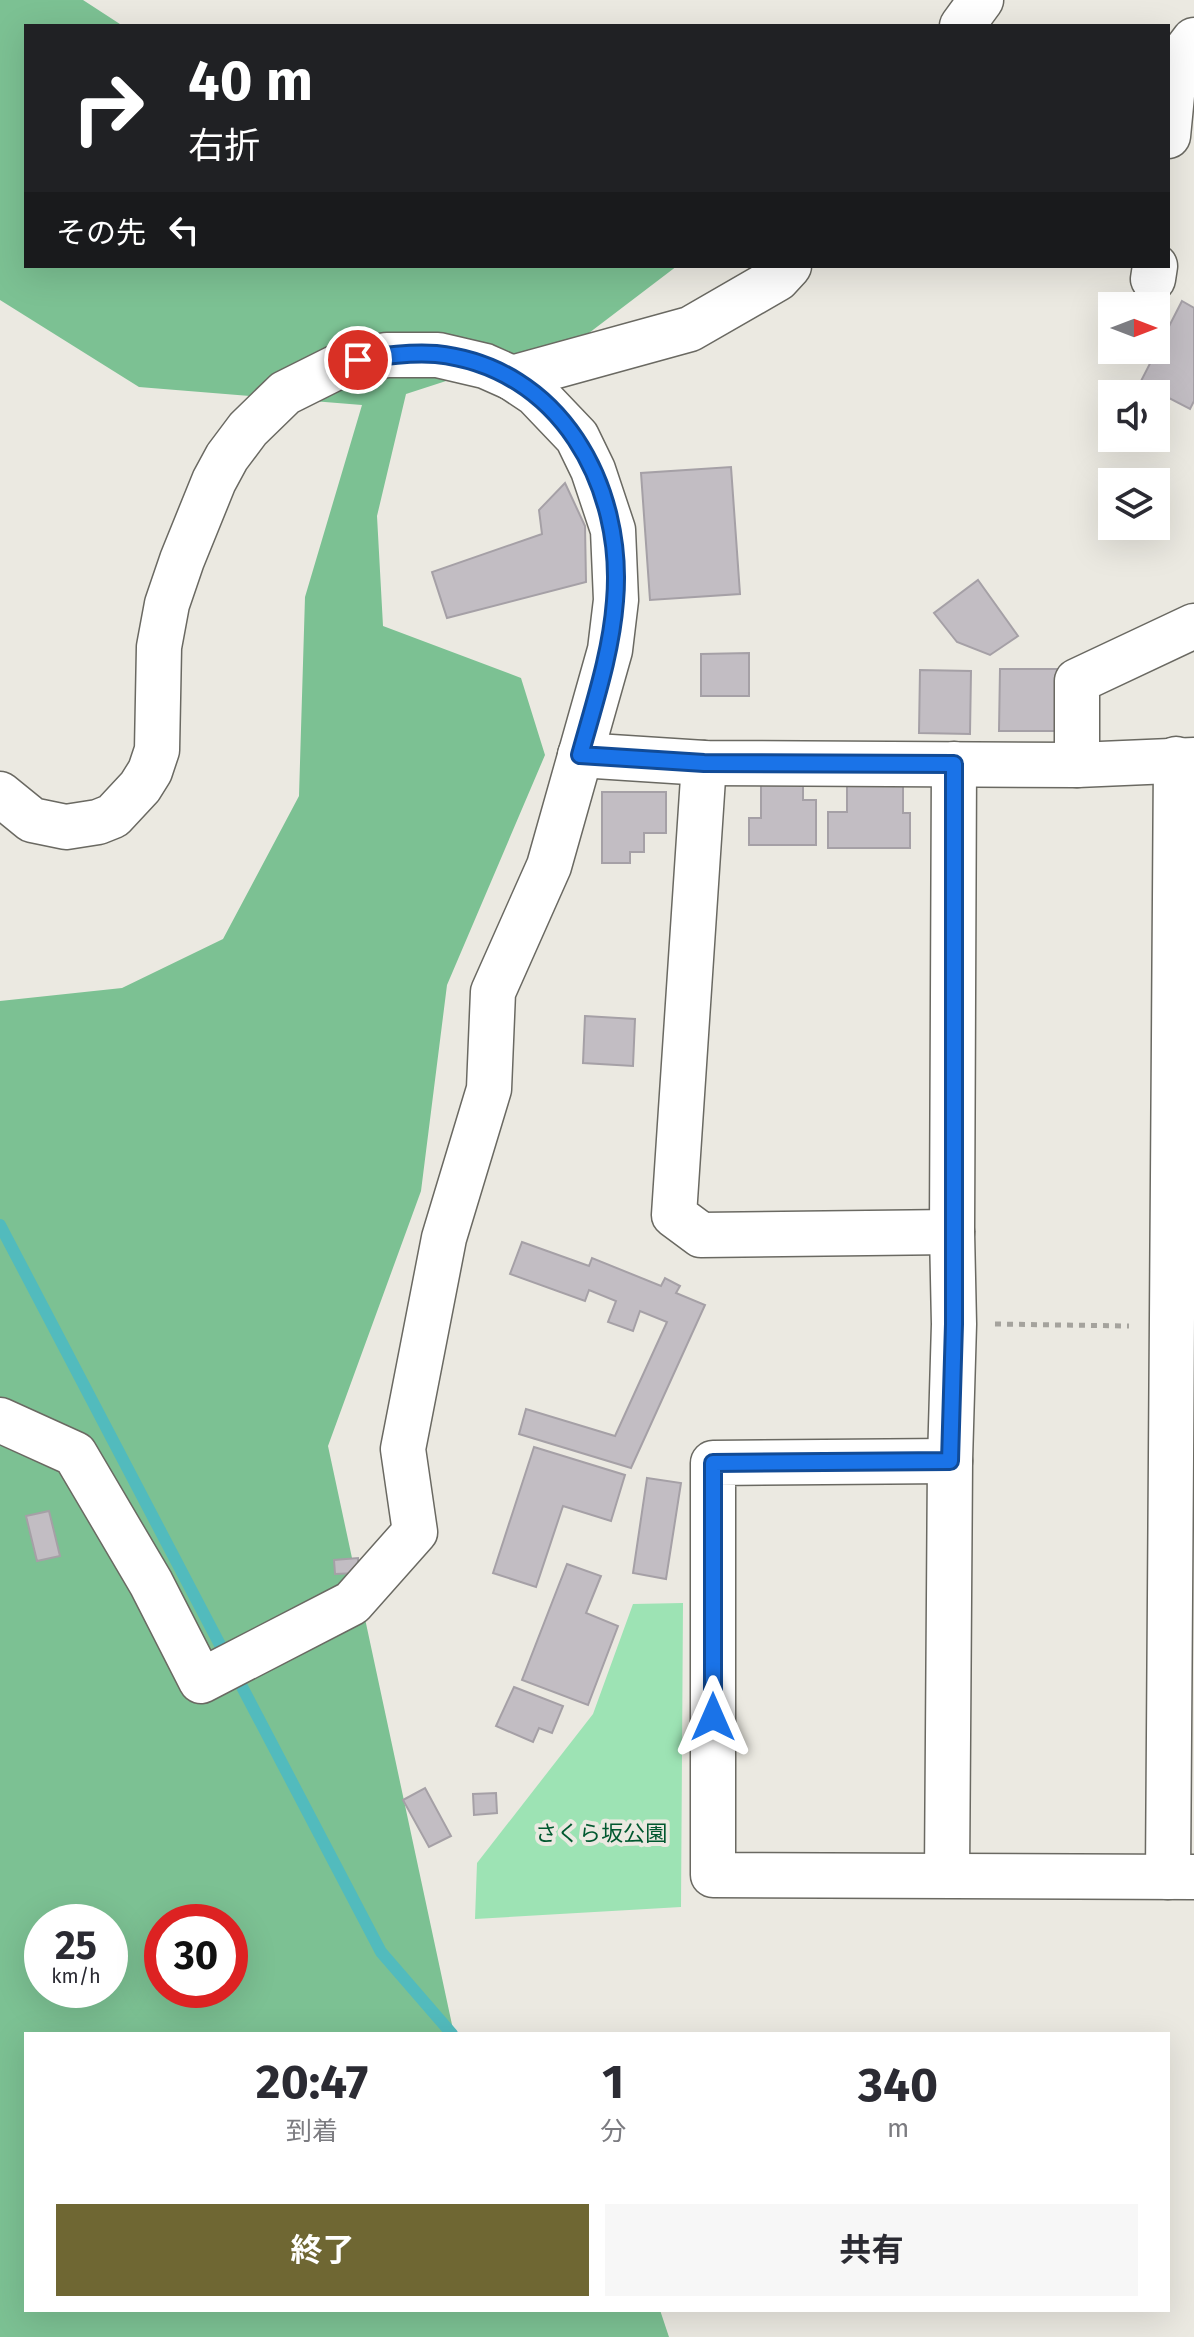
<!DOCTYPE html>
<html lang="ja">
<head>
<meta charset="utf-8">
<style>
	body { margin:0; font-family:"Fira Sans","Noto Sans JP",sans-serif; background:#f7f7f7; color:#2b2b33; height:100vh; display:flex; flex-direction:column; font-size:30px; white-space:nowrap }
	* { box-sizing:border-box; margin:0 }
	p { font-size:26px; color:#7c7c81 }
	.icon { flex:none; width:44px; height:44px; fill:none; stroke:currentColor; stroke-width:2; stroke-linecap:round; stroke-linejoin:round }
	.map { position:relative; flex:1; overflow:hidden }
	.details { position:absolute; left:24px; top:2032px; width:1146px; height:280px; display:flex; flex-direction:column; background:#fff; border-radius:0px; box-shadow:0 8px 32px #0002 }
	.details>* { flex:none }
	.hud { position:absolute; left:24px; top:24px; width:1146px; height:244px; border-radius:0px; box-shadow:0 8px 32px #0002; background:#202124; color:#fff; overflow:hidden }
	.needle { width:52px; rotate:90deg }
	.fabs { position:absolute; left:1098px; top:292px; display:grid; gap:16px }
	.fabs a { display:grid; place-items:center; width:72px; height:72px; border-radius:0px; background:#fff; box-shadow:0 8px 32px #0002; font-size:40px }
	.speed { position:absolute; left:24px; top:1904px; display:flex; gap:16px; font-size:40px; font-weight:700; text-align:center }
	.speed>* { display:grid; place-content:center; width:104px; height:104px; border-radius:50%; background:#fff; box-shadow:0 8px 32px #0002; line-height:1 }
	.speed small { font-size:20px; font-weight:400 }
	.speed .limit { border:12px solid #d22; background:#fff; color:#111 }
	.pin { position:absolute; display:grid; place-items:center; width:68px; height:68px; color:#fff; margin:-34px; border:4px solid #fff; border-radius:50%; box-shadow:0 2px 8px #0007 }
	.me { position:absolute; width:88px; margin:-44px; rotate:0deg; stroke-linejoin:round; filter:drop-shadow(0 0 6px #0008) }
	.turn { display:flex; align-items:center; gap:28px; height:168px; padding:0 32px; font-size:36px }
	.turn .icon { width:104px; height:104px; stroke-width:2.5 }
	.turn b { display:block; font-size:56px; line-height:68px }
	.then { display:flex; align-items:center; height:76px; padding:0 32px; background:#0003; gap:16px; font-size:30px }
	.eta { display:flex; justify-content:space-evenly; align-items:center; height:136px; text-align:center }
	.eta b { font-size:48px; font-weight:700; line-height:56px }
	.button { display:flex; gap:16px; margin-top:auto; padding:16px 32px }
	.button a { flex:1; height:92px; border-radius:0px; background:#6f6733; color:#fff; font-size:32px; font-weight:700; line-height:92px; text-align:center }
	.button a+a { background:#f7f7f7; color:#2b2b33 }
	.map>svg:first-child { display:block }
	.green { fill:#9de3b4 }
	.forest { fill:#7cc193; fill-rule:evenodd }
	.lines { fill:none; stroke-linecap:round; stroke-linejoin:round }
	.stream { stroke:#52bbbd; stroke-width:12 }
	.building { fill:#c2bdc3; stroke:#a5a0a6; stroke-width:2 }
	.minor-casing { stroke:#6a6962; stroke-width:47 }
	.path { stroke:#a5a39d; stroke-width:5; stroke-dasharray:6 6; stroke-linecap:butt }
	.minor { stroke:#fff; stroke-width:44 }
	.route-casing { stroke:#114b97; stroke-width:20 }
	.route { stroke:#1a73e8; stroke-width:14 }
	.labels { text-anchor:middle; stroke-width:8; stroke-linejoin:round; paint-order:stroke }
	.park-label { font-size:22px; fill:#00582f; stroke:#ebe9e1 }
</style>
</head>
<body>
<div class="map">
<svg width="1194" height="2337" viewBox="0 0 1194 2337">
	<rect width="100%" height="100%" fill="#ebe9e1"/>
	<path class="green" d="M683,1603L681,1907L475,1919L477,1863L593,1714L633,1604Z"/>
	<path class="forest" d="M0,0H83L123,26H26V266H677L585,336L406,394L377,516L383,626L521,678L545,755L447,985L421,1191L328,1446L454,2034H26V2310H660L669,2337H0V1001L122,988L223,939L299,796L305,597L362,405L139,387L0,300ZM42,1922H110V1990H42ZM162,1922H230V1990H162Z"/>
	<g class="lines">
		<path class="stream" d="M0,1225L381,1952L452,2034"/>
	</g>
	<g class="building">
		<path d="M1182,301L1194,308V401L1190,409L1140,383Z"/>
		<path d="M731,467L740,594L650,600L641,473Z"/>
		<path d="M565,483L585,526L586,582L447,618L432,572L542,534L539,510Z"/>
		<path d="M978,580L1018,636L990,655L957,642L934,613Z"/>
		<path d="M749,653V696H701V654Z"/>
		<path d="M1000,669H1057L1056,731H999Z"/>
		<path d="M920,670L971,671L970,734L919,733Z"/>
		<path d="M761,784H803V800H816V845H749V818H761Z"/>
		<path d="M847,785L903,786V813H910V848H828V812H847Z"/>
		<path d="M602,792H666V833H644V852H630V863H602Z"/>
		<path d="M585,1016L635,1019L633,1066L583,1063Z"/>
		<path d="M522,1242L589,1266L592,1258L661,1286L665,1278L680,1286L676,1293L705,1305L631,1468L519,1434L526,1409L615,1436L667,1322L640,1311L633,1331L608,1322L616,1301L589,1290L585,1301L510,1274Z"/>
		<path d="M534,1447L625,1475L611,1521L563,1506L536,1587L493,1573Z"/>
		<path d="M647,1478L681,1483L666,1579L633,1573Z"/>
		<path d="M49,1511L60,1556L37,1561L26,1516Z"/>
		<path d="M358,1558V1573L335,1574L334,1560Z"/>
		<path d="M567,1564L601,1576L586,1613L618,1626L588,1705L522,1680Z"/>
		<path d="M514,1687L563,1706L552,1733L539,1728L533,1742L496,1726Z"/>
		<path d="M425,1788L451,1836L429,1847L403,1800Z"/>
		<path d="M496,1793L497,1813L474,1815L473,1794Z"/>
	</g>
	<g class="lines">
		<defs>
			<g id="minor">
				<path d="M962,26L981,0"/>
				<path d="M1168,136L1175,65L1194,40"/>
				<path d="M1153,279L1155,266"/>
				<path d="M512,378L690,329L777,279L789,266"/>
				<path d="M580,755L704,763L1077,765L1194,760"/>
				<path d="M704,763L674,1215L701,1235L952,1232"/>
				<path d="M1077,765V681L1194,626"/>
				<path d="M0,794L32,820L66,827L98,822L113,816L140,787L150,771L157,750L159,647L167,604L182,560L214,481L227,457L248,429L285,393L335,368L358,360L387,355H438L485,366L512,378L536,394L577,437L593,470L613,530L616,600L610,650L549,866L493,992L489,1089L444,1238L403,1449L415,1532L352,1603L201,1681L151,1583L75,1454L0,1420"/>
				<path d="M950,1461L713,1463V1875L1194,1877"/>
				<path d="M947,1875L950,1461L954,1324L952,1232L954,764"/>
				<path d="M1168,1877L1176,759"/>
			</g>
		</defs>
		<use href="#minor" class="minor-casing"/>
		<path class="path" d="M995,1324L1129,1326"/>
		<use href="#minor" class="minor"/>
	</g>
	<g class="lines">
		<defs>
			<path id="route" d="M358,360C384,356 410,352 436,354C560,367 625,486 615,601C611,654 594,704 580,755L704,763L954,764V1324L950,1461L713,1463V1717"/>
		</defs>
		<use href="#route" class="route-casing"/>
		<use href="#route" class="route"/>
	</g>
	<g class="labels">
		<g class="park-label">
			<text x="601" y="1841">さくら坂公園</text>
		</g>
	</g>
</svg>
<div class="fabs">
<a><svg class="needle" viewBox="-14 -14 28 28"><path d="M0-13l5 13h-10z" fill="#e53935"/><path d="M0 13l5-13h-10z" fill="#7c7c81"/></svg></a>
<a><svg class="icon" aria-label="sound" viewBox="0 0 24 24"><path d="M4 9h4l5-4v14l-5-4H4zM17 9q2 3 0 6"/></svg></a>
<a><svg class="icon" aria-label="layers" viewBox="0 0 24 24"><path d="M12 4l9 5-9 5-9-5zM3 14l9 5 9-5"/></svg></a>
</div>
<div class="speed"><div>25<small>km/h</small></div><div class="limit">30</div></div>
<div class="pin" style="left:358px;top:360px;background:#d93025"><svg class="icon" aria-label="arrive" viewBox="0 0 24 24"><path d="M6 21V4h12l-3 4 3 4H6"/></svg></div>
<svg class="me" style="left:713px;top:1717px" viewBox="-20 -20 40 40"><path d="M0-17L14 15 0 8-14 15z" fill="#1a73e8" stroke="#fff" stroke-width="4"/></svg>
<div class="hud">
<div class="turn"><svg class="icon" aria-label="right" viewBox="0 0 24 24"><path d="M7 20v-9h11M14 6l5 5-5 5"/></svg><div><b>40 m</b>右折</div></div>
<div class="then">その先<svg class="icon" aria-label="left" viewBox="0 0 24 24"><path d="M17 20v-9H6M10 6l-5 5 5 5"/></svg></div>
</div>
<section class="details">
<div class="eta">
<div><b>20:47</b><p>到着</p></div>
<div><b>1</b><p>分</p></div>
<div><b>340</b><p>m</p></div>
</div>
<div class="button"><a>終了</a><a>共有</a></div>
</section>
</div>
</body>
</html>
